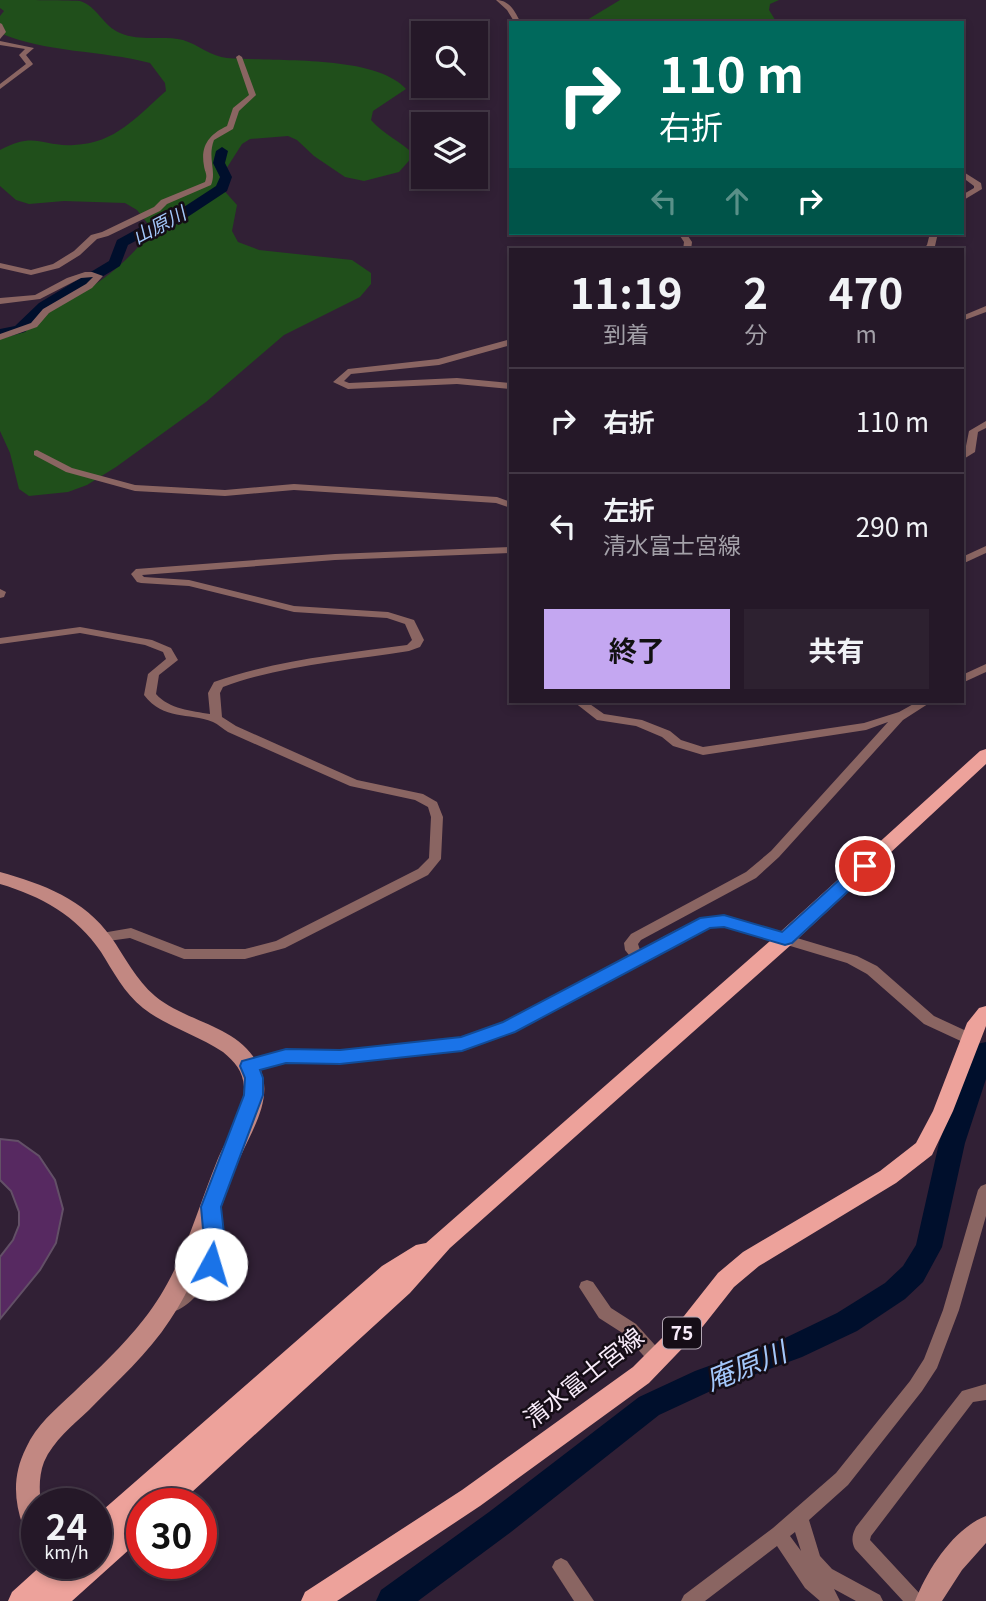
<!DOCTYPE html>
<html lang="ja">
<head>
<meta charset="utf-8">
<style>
	body { margin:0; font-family:Georgia,"Noto Sans JP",serif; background:#2d2130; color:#f1f3f6; height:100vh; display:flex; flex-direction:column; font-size:26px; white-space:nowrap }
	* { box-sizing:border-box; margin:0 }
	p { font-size:23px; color:#a3a0a8 }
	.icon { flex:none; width:38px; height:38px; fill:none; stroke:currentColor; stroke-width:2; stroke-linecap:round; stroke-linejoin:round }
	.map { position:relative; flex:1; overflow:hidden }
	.panel { position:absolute; left:509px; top:248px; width:455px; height:455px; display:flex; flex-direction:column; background:#251828; border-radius:0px; box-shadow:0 4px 10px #0003,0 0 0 2px #423745 }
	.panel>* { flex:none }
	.top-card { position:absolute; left:509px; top:21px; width:455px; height:214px; border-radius:0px; box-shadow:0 4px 10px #0003,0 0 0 2px #423745; background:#00695c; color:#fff; overflow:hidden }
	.buttons { position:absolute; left:411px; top:21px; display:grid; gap:14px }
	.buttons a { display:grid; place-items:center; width:77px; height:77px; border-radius:0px; background:#251828; box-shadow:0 4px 10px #0003,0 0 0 2px #423745; font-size:35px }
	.speed { position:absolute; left:21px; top:1488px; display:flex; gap:14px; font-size:35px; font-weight:700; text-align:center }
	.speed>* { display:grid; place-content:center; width:91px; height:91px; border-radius:50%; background:#251828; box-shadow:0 4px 10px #0003,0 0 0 2px #423745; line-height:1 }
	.speed small { font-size:18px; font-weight:400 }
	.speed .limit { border:10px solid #d22; background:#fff; color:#111 }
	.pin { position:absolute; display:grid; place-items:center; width:60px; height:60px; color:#fff; margin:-30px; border:4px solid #fff; border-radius:50%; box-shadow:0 2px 7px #0007 }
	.me { position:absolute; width:77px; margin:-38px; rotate:6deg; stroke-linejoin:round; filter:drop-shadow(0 0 5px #0008) }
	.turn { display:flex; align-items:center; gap:24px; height:147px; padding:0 35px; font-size:32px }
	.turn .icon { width:91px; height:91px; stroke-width:2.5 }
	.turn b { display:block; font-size:49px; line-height:60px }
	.lanes { display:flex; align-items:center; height:66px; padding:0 35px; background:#0003; justify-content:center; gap:35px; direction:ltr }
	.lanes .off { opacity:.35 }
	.eta { display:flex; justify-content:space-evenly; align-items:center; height:119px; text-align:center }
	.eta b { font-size:42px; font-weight:700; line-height:49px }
	.button { display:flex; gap:14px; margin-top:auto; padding:14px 35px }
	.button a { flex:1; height:80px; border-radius:0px; background:#c4a7f1; color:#111; font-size:28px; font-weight:700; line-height:80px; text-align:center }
	.button a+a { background:#2d2130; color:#f1f3f6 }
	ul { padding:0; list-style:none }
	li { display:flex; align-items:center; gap:21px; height:105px; padding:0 35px; border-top:2px solid #423745 }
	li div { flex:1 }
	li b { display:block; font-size:26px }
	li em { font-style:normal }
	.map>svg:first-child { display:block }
	.green { fill:#204f1b }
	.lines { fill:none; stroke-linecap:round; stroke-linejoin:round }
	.river { fill:#000f2c; fill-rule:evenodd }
	.building { fill:#572961; stroke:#635067; stroke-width:2 }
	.street { fill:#8a6562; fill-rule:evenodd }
	.secondary { fill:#c28882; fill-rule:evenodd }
	.primary { fill:#eda29b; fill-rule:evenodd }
	.route { fill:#1a73e8; stroke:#114b97; stroke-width:2 }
	.labels { text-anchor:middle; stroke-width:5; stroke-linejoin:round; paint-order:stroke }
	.far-water-label { font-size:19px; font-style:italic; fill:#a3c7fa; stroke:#150d16 }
	.shield { fill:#150d16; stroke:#b3a8b5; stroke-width:2 }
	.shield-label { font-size:19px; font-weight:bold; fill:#f7ebf9 }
	.near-street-label { font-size:24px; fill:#f7ebf9; stroke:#150d16 }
	.near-water-label { font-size:28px; font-style:italic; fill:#a3c7fa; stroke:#150d16 }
</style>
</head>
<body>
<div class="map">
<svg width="986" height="1601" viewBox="0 0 986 1601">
	<rect width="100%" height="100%" fill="#312035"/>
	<g class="green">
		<path d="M0,0C18,0 64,0 80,1C98,7 103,26 120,33C141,42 162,35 183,40C197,44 212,57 227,58C272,62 375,54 406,89L373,111L371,120C384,135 401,141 414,155L399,172L364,181L345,177L314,156L297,140L288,136L250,139L242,144L221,177L220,186L237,205L232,231L238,242L259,250L352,260L371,273V284L360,297L284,335L206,402L116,467L87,485L68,492L29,496L19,489L10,453L0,431V334C56,309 116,282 152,229L137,210L125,203L64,201L29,204L16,200L0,186V150C36,131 41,147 74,145C116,143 136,117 166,91L165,83L150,63C101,50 46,53 0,33V16L4,11L0,8Z"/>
		<path d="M620,0H779L770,4L769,10L777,23H582Z"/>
	</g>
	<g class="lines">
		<g class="river">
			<path d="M222,147L228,151L225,163L232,177L227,191L177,224L158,229L128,245L120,266L49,309L25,332L0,339V329L15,326L39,303L109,261L117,240L148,223L167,218L216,186L220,177L213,163L216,151Z"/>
			<path d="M986,1042V1079L965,1143L942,1247L923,1282L905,1299L857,1331L802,1357L715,1389L659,1415L511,1532L418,1601H376L381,1590L489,1512L639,1397L695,1371L783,1339L837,1313L885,1283L903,1266L916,1245L939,1143L955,1094L977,1044Z"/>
		</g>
	</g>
	<path class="building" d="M0,1139L18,1141L39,1156L55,1180L63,1209L56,1243L40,1270L0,1319V1257L13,1240L19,1225V1212L11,1191L0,1180Z"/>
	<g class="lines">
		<g class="street">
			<path d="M496,0C510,0 515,12 521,23H515L507,10Z"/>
			<path d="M0,23L2,24L6,32L0,39Z"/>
			<path d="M0,41L34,48L26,55L33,64L32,65L0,89V84L26,64L19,55L25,49L0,45Z"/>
			<path d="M239,55L242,57L256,95L239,111L233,129L214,140C207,158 217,171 211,185L167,204L160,211L108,236L97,239L80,255L59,268L31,275L0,268V263L31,270L53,264L74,251L91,235L102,232L154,207L161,200L205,182C208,174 205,173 204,166C200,145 210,134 227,126L233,108L249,95L236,57Z"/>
			<path d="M962,171L981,183L982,189L962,201V195L974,188V186L962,177Z"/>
			<path d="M678,233H686L692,242L691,250H683L684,242Z"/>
			<path d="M930,233H938L935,246L931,250H922L927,245Z"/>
			<path d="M85,272H92L103,276L92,288L49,313L37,327L0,340V334L31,323L43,309L86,284L93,277L81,278L40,299L0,304V298L35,295L67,278Z"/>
			<path d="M986,306V312L962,321V316Z"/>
			<path d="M511,339V345L439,365L351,374L344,381L349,383L457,378L511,383V389L457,384L348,389L333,382L348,369L438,359Z"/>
			<path d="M986,421V428L978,432L975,452L962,460V453L965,451L969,431Z"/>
			<path d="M37,450L72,468L135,485L225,490L294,484L497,497L511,502V508L496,503L294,490L225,496L135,491L66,472L34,455V451Z"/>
			<path d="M986,546V553L962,564V557Z"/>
			<path d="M511,547V553L335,560L142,575L144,577L189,580L294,606L388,612L414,620L424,640L420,647L409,651C346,661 282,665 223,687L220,693L222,717L236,726L357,780L423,794L437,802L443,817L441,859L428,875L285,948L245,959H184L130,938L101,942L96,940L94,937L96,934L131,928L185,949H245L276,941L418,869L429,858L431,817L428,807L415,800L350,786L228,732C223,729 218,724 213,722C188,712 164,721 144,695L148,674L166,659L163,652L145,645L80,633L0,644V638L80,627L152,640L171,648L178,660L159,675L156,694C169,709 192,711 210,714L208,693L214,682C276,660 342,654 407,645L412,640L405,624L387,618L294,612L189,586L141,583L137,582L131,574L136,569L335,554Z"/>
			<path d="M0,589L6,592L4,597L0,598Z"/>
			<path d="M986,664V672L962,683V675Z"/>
			<path d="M574,702H587L604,714L642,720L670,731L681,740L703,747L864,723L899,712L917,702H931L903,720L779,857L756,878L641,940L638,944L640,950C667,935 692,918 724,916L857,956L877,966L934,1016L975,1035L977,1039L975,1043L970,1044L965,1043L924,1024L867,974L847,963L724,926L708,927L696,931L514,1031L462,1049L340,1062L286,1061L249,1072L244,1070L242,1066L244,1062L286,1051L340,1052L461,1039L504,1023L629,955L625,950L624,943L631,934L746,872L771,851L888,722L866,730L703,755L673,746L662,737L636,726L597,720Z"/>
			<path d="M986,1184V1216L959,1310L937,1368L922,1391L848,1485L809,1520L820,1556L832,1569L880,1595L883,1601H856L834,1589L840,1601H820L805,1588L777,1546L705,1601H681L684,1595L773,1528L836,1473L910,1381L924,1359L943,1310L978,1190L981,1186ZM795,1532L801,1551L790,1536Z"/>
			<path d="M211,1205L216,1206C222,1219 225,1237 223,1250C220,1268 187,1318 166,1311L164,1306L166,1301C189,1284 211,1264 207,1233C206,1224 202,1215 206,1206Z"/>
			<path d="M587,1280L593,1282L611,1308L636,1324L663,1354L665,1359L663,1364L657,1366L651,1364L624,1334L599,1318L579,1287L581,1282Z"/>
			<path d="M986,1384V1400L973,1402L871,1536L870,1540L921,1595L924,1601H903L855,1549C851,1541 852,1535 856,1527L962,1391Z"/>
			<path d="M561,1558L567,1561L594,1601H574L552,1567L555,1561Z"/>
		</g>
		<g class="secondary">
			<path d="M0,872C43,884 84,899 111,937C125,957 136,980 155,996C187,1023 239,1025 259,1066C275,1098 251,1131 239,1160C217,1214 203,1271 170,1320C148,1354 117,1381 89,1410C73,1425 53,1441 44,1462C39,1475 39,1490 41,1503H37V1543L28,1540C15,1508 10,1480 26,1448C36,1425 56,1409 74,1392C98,1369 123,1346 144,1319C181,1273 195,1215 217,1161C227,1137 244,1114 244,1087C243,1071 235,1062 223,1052C198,1035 167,1027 143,1008C124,993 113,971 101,952C77,916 41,896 0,884Z"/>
			<path d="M986,1516V1543L962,1570L942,1601H915C928,1569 953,1529 986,1516Z"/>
		</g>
		<g class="primary">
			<path d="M986,749V764L792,944L450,1248L410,1293L180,1503H142V1538L72,1601H8L12,1592L44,1563H96V1516L382,1266L416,1245L426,1243L778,934L980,751Z"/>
			<path d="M986,1006V1026L953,1111L932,1155L896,1183L759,1266L734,1287L700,1330L649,1383L480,1506L337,1601H301L305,1592L462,1490L633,1367L684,1316L718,1273L743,1252L880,1171L916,1143L933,1111L967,1023L979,1008Z"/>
		</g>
	</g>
	<path class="route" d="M865,860L874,866L871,870L792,943L785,945L724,927L710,928L515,1032L462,1051L340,1064L286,1063L260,1070L263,1078V1095L221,1207L226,1251L218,1270L211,1273L203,1270L200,1264L205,1251L201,1207L244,1095L245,1078L240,1066L242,1061L286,1049L340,1050L461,1037L503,1022L700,918L724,915L782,932L860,861Z"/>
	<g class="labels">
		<g class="far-water-label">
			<text transform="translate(159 225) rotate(-28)" y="7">山原川</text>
		</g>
		<rect class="shield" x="663" y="1317.5" width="38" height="31" rx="5"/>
		<g class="shield-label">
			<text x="682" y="1340">75</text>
		</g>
		<g class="near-street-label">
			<text transform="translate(584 1378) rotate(-38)" y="8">清水富士宮線</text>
		</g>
		<g class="near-water-label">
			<text transform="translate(746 1366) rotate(-22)" y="10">庵原川</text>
		</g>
	</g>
</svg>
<div class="buttons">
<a><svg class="icon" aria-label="search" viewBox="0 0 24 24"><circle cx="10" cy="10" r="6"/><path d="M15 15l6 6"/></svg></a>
<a><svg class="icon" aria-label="layers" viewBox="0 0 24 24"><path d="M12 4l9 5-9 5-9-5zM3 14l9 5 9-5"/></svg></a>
</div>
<div class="speed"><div>24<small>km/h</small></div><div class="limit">30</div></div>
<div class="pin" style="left:865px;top:866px;background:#d93025"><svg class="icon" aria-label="arrive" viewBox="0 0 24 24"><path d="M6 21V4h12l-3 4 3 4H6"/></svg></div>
<svg class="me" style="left:211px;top:1264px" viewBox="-20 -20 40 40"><circle r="19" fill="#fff"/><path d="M0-13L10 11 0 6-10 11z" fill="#1a73e8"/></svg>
<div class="top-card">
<div class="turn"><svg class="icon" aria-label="right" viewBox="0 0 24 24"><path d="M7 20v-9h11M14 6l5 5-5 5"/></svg><div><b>110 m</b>右折</div></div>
<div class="lanes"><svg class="icon off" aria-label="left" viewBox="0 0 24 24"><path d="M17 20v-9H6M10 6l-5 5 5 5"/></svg><svg class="icon off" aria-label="ahead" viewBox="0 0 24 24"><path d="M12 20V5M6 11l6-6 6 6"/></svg><svg class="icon" aria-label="right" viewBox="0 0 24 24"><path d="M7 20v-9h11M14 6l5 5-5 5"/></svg></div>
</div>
<section class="panel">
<div class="eta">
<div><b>11:19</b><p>到着</p></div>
<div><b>2</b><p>分</p></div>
<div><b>470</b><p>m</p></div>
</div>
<ul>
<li><svg class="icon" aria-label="right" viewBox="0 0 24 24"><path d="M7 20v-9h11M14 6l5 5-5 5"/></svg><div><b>右折</b></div><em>110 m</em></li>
<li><svg class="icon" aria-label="left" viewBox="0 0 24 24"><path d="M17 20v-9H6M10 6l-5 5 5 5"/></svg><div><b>左折</b><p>清水富士宮線</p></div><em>290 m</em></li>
</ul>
<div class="button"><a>終了</a><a>共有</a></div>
</section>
</div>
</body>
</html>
